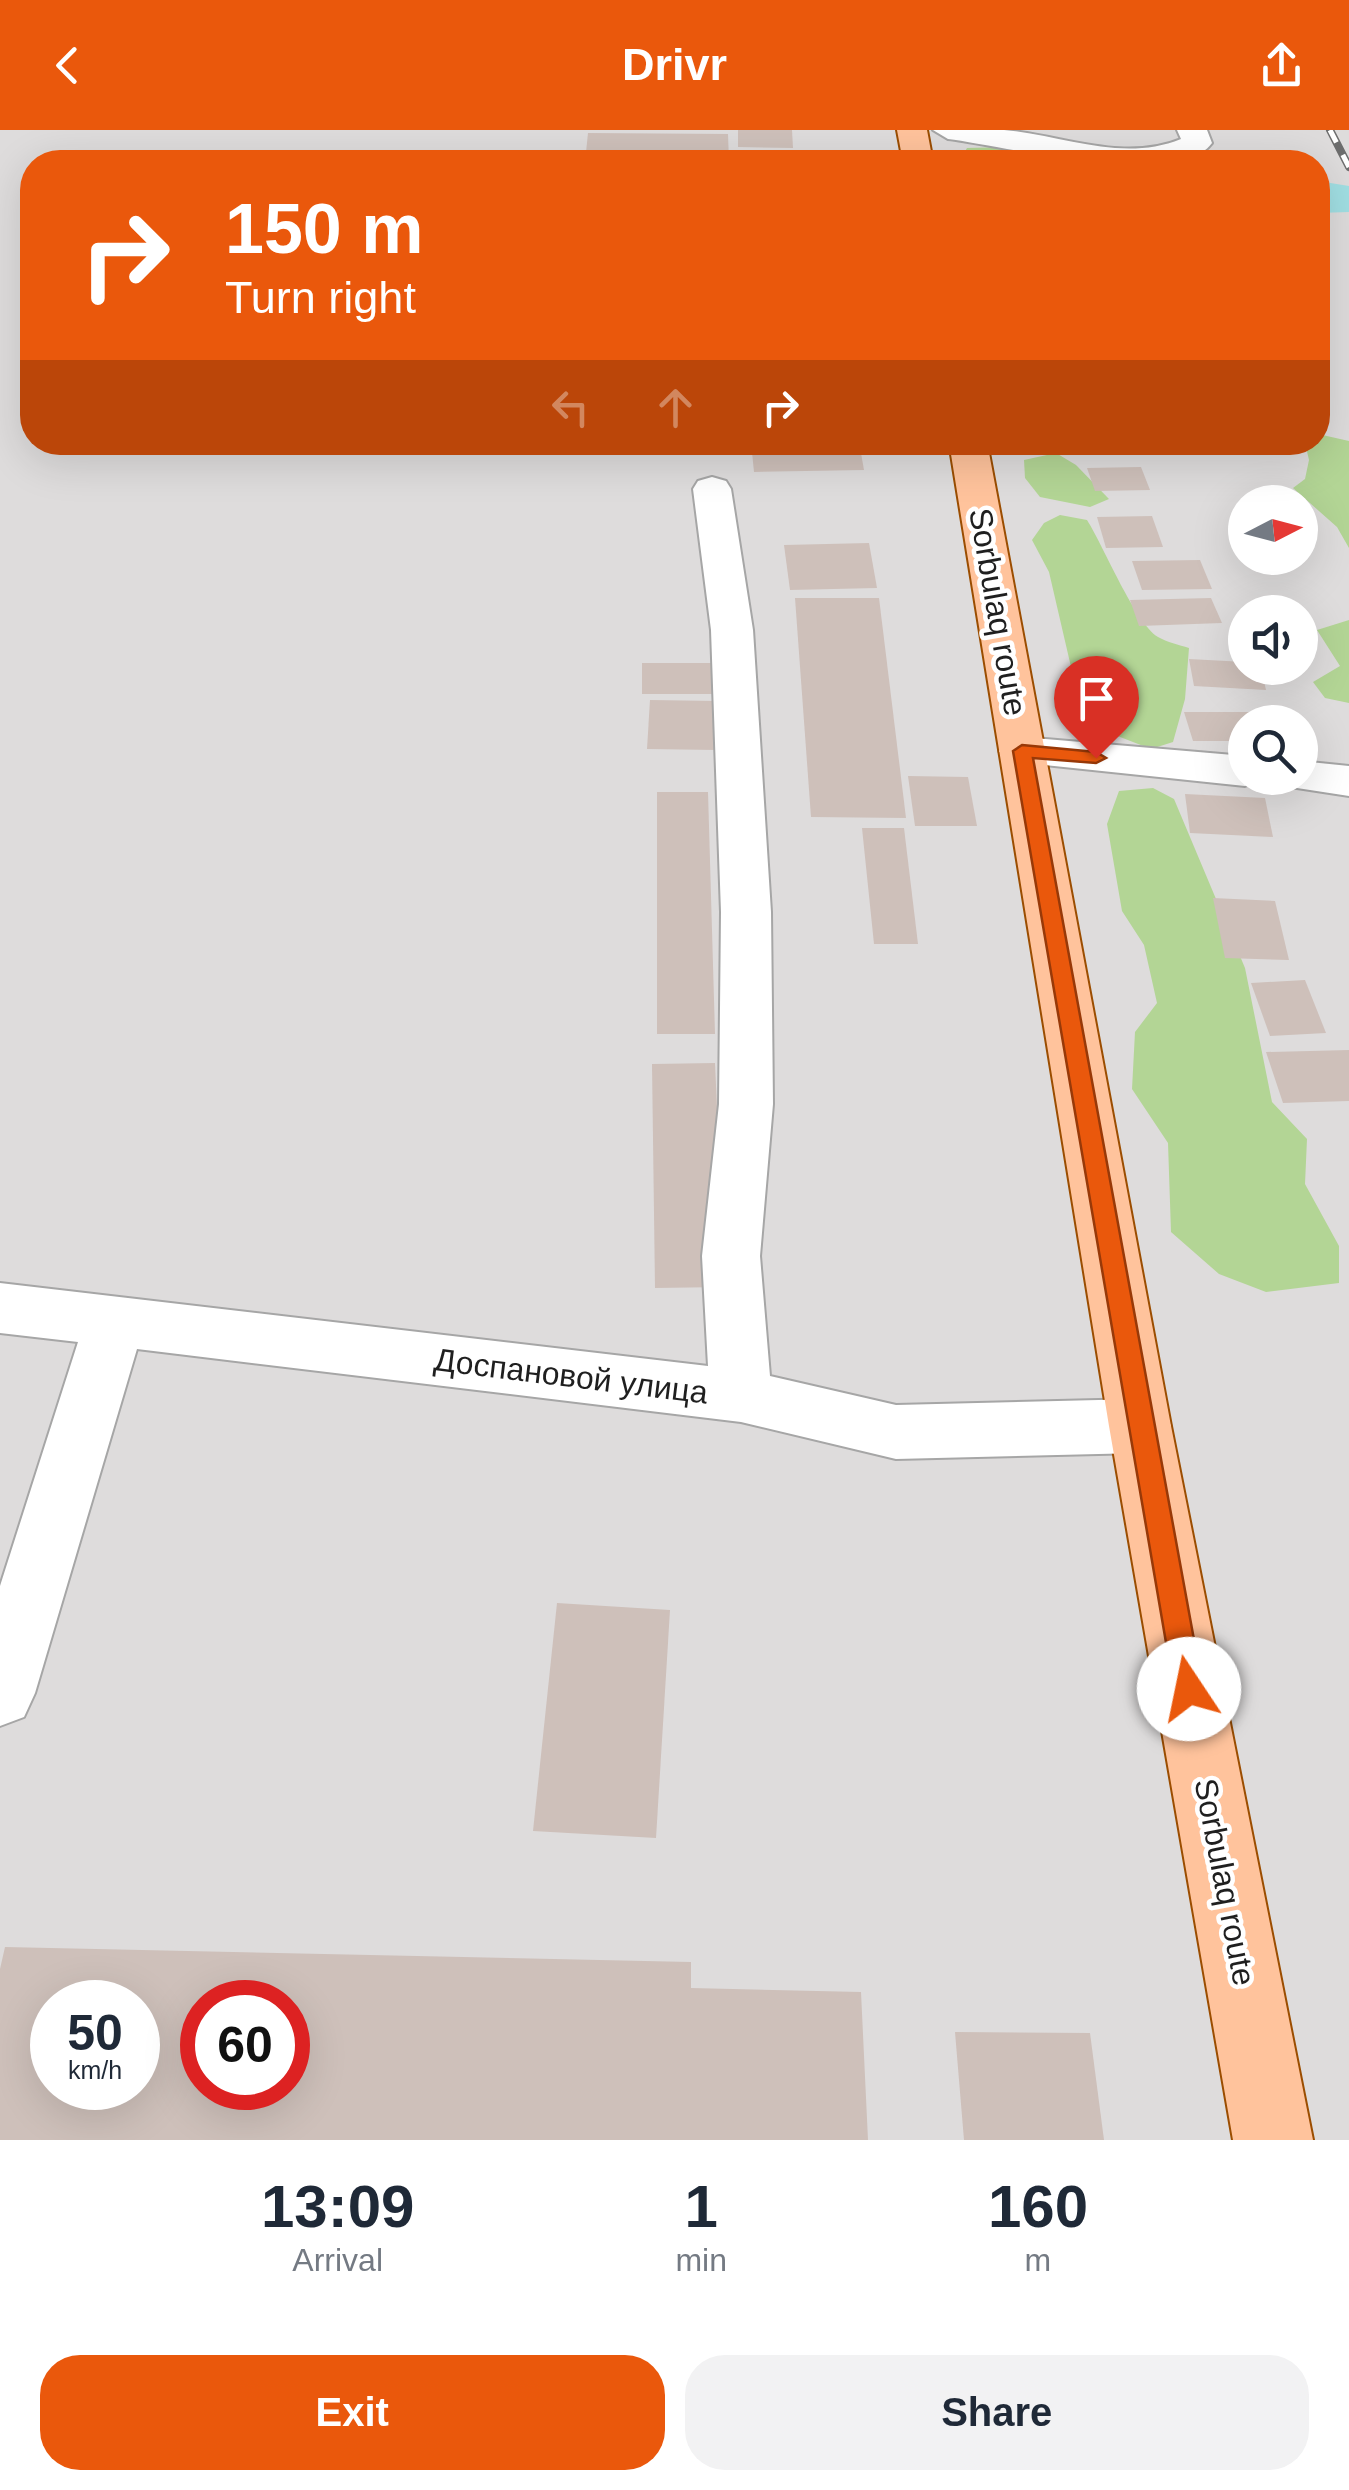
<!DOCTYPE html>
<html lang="en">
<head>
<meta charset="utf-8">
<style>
	body { margin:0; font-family:Helvetica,sans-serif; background:#f2f2f3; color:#1f2937; height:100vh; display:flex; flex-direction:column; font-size:38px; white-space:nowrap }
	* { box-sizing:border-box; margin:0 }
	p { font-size:32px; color:#747a83 }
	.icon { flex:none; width:55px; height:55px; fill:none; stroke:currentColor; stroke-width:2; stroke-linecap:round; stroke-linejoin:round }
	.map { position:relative; height:2010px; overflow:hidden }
	.drawer { display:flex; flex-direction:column; background:#fff; flex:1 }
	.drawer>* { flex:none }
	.hud { position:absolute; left:20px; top:20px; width:1310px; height:305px; border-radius:40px; box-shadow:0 10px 40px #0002; background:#ea580c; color:#fff; overflow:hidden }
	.needle { width:65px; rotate:84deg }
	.controls { position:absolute; left:1228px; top:355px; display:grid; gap:20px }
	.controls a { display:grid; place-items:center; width:90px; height:90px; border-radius:50%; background:#fff; box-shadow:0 10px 40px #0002; font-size:50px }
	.speed { position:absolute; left:30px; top:1850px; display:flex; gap:20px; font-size:50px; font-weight:700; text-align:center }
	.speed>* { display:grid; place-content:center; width:130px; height:130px; border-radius:50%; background:#fff; box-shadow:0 10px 40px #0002; line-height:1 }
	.speed small { font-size:25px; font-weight:400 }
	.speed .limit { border:15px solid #d22; background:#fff; color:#111 }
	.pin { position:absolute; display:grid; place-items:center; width:85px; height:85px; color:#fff; margin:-102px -42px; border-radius:50% 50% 50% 0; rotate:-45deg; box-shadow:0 0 10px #0007 }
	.pin .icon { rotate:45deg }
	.me { position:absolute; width:110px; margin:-55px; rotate:349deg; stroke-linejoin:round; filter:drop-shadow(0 0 8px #0008) }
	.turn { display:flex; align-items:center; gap:35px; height:210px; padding:0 40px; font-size:45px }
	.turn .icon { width:130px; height:130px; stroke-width:2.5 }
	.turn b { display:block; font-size:70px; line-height:85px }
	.lanes { display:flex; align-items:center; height:95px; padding:0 40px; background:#0003; justify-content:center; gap:50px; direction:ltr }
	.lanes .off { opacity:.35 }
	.eta { display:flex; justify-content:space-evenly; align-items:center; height:170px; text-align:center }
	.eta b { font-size:60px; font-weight:800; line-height:70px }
	.cta { display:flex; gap:20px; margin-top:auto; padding:20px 40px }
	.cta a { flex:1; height:115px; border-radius:40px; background:#ea580c; color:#fff; font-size:40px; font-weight:800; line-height:115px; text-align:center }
	.cta a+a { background:#f2f2f3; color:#1f2937 }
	header { display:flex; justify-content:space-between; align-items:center; height:130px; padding:0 40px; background:#ea580c; color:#fff; font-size:45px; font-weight:800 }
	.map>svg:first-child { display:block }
	.residential { fill:#dedcdc; fill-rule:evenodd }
	.forest { fill:#b3d595 }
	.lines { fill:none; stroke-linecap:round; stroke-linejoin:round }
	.river { fill:#a1dfe3; fill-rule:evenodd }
	.building { fill:#cec0ba; fill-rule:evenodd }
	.minor-casing { stroke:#a6a6a6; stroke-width:4 }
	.major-casing { stroke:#9b4d00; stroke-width:4 }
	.minor { fill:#fff; fill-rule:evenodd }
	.major { fill:#ffc39c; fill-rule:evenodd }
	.rail-casing { stroke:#6d6d6d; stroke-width:8 }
	.rail { stroke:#fff; stroke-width:5; stroke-dasharray:14; stroke-linecap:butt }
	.route { fill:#ea580c; stroke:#983908; stroke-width:2.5 }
	.labels { text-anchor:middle; stroke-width:9; stroke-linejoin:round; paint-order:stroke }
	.street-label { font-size:32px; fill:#1f1f1f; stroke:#fff }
</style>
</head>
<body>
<header><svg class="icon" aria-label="back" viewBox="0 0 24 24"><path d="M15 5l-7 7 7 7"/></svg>Drivr<svg class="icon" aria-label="share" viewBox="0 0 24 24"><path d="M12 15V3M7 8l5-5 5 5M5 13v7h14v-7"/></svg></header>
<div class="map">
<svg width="1349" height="2010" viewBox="0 0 1349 2010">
	<rect width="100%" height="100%" fill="#f1ebe5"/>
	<path class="residential" d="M0,0H1349V2010H0ZM32,32H1318V312H32ZM1245,372H1300V428H1245ZM1245,482H1300V538H1245ZM1245,592H1300V648H1245ZM52,1872H138V1958H52ZM202,1872H288V1958H202Z"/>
	<g class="forest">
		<path d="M1008,17L1070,32H959L967,18Z"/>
		<path d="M1318,304L1349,311V418L1337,397L1293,358L1305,349L1309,330L1305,313L1318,312Z"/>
		<path d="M1056,323L1076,335L1109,369L1090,377L1040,367L1025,348L1024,330Z"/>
		<path d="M1060,385L1087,390C1104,417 1135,493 1158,507C1167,512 1179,515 1189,518L1185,569L1173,612L1151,619L1084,593L1049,442L1032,410L1044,393Z"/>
		<path d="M1349,490V573L1325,568L1313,552L1340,536L1317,500Z"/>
		<path d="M1153,658L1174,669L1245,838L1272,972L1307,1009L1305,1054L1339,1116V1153L1266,1162L1219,1144L1171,1102L1168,1013L1132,959L1135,902L1157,873L1144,815L1122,781L1107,694L1119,661Z"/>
	</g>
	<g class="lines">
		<path class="river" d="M1318,51L1349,56V82L1318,83Z"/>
	</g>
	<g class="building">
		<path d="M738,0H792L793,18L738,17Z"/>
		<path d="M588,3L728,4L729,32H585Z"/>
		<path d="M732,20H815L817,32H733Z"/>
		<path d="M751,312H859L864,340L754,342Z"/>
		<path d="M1141,337L1150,360L1095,361L1087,338Z"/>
		<path d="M1152,386L1163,417L1106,418L1097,387Z"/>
		<path d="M869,413L877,458L790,460L784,415Z"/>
		<path d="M1200,430L1212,459L1142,460L1132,431Z"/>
		<path d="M795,468H879L906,688L811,687Z"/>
		<path d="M1211,468L1222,493L1139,496L1130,470Z"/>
		<path d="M1189,529L1245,532V538H1261L1266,560L1194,556Z"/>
		<path d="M642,533H711L712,564H642Z"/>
		<path d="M650,570L717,571L716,620L647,619Z"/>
		<path d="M1184,582H1256L1260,592H1245V611H1193Z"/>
		<path d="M908,646L968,647L977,696H915Z"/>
		<path d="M657,662H708L715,904H657Z"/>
		<path d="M1185,664L1265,668L1273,707L1190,703Z"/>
		<path d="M862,698H904L918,814H874Z"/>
		<path d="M1213,768L1275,771L1289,830L1225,828Z"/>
		<path d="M1305,850L1326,903L1270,906L1251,853Z"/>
		<path d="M1349,920V971L1283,973L1266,922Z"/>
		<path d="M715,933L725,1157L655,1158L652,934Z"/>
		<path d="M557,1473L670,1480L656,1708L533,1701Z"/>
		<path d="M5,1817L691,1832V1858L861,1862L868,2010H0V1839ZM52,1872H138V1958H52ZM202,1872H288V1958H202Z"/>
		<path d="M955,1902L1090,1903L1104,2010H964Z"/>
	</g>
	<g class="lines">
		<defs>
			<g id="minor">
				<path d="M933,0C956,0 981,0 1004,0C1063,5 1122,33 1181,9L1177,0H1207L1212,13C1179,60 999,15 948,9Z"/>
				<path d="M712,347L726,351L731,359L753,500L771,782L773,974L760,1126L770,1246L896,1275L1140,1269L1162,1277L1171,1296L1162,1315L1140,1323L896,1329L741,1292L137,1219L35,1563L24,1587L0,1596V1456L78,1212L0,1203V1153L708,1236L702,1126L719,974L721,782L711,500L693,359L698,351Z"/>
				<path d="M1022,607L1245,626V648H1264L1245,656L1006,631L999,621L1006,611Z"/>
				<path d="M1300,631L1349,636V666L1284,656L1278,648H1300Z"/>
			</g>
			<g id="major">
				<path d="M897,0H927L933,32H903Z"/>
				<path d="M949,312H987L1171,1296L1313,2010H1233L1109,1296Z"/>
			</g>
		</defs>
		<use href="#minor" class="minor-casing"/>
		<use href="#major" class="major-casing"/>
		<use href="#minor" class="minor"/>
		<use href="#major" class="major"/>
		<defs>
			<path id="rail" d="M1330,0L1349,37"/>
		</defs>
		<use href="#rail" class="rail-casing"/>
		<use href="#rail" class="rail"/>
	</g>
	<path class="route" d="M1022,615L1096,622L1106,628L1096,633L1033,628L1203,1559L1199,1569L1189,1573L1179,1569L1174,1559L1013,621Z"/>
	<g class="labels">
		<g class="street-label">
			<text transform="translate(998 482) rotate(80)" y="11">Sorbulaq route</text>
			<text transform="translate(571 1246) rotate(7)" y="11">Доспановой улица</text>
			<text transform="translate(1225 1752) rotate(79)" y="11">Sorbulaq route</text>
		</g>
	</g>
</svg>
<div class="controls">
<a><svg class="needle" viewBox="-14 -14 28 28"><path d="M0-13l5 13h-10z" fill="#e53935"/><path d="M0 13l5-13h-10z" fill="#747a83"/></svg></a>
<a><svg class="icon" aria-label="sound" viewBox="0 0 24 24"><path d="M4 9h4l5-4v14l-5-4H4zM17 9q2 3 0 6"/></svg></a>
<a><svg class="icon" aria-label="search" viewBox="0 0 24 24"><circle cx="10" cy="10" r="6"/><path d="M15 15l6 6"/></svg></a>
</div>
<div class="speed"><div>50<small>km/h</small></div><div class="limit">60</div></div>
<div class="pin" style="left:1096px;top:628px;background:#d93025"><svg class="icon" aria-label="arrive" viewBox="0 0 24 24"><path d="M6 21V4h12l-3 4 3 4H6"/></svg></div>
<svg class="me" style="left:1189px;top:1559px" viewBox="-20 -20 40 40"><circle r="19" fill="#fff"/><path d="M0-13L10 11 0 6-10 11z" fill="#ea580c"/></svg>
<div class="hud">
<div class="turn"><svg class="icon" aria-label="right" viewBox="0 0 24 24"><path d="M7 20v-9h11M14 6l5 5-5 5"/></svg><div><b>150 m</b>Turn right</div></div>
<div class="lanes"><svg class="icon off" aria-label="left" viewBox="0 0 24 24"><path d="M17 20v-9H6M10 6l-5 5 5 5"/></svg><svg class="icon off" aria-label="ahead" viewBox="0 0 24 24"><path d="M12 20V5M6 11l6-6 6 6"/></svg><svg class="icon" aria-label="right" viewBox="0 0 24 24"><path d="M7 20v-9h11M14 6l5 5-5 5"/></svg></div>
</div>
</div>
<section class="drawer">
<div class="eta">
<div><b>13:09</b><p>Arrival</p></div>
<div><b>1</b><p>min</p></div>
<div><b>160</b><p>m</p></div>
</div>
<div class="cta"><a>Exit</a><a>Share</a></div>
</section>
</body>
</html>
